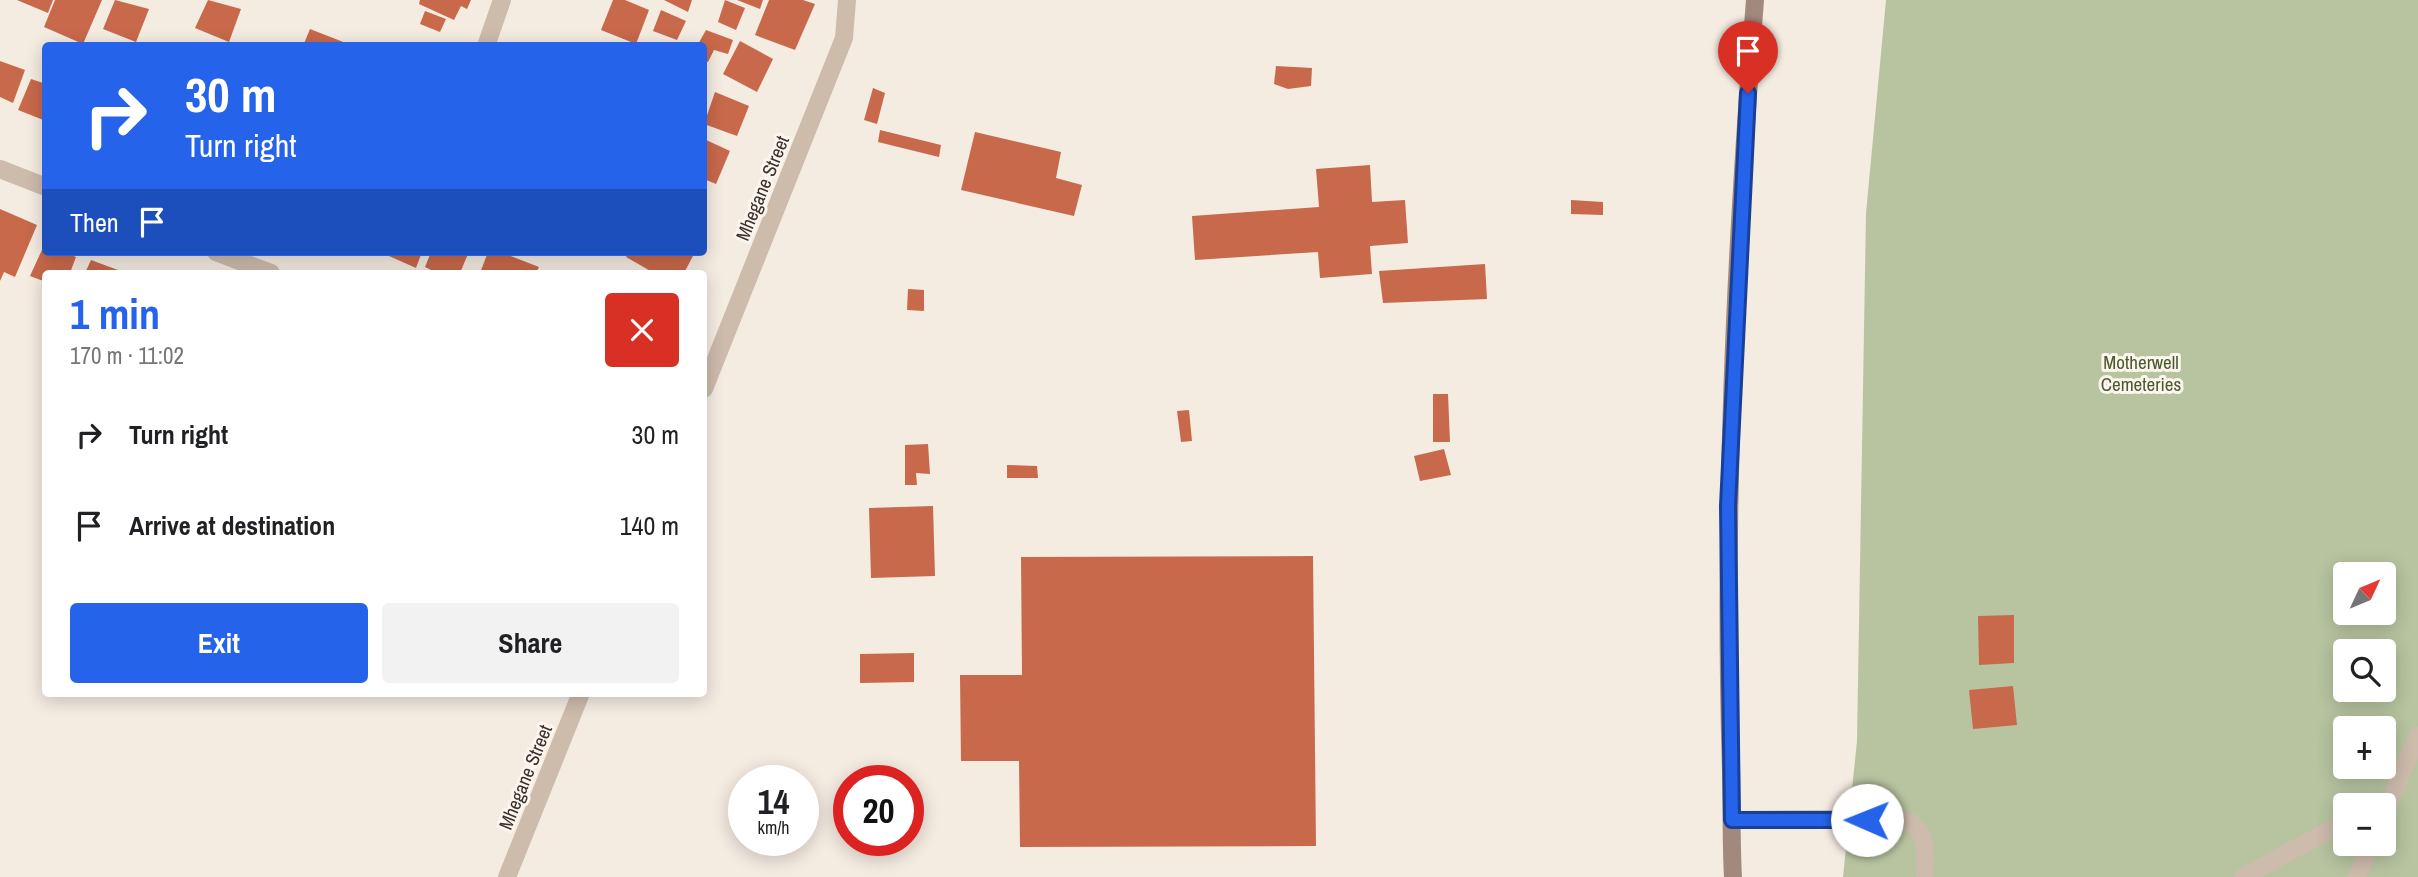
<!DOCTYPE html>
<html lang="en">
<head>
<meta charset="utf-8">
<style>
	body { margin:0; font-family:"Archivo Narrow",sans-serif; background:#f2f2f2; color:#202124; height:100vh; display:flex; flex-direction:column; font-size:26px; white-space:nowrap }
	* { box-sizing:border-box; margin:0 }
	p { font-size:23px; color:#757577 }
	.icon { flex:none; width:38px; height:38px; fill:none; stroke:currentColor; stroke-width:2; stroke-linecap:round; stroke-linejoin:round }
	.map { position:relative; flex:1; overflow:hidden }
	.details { position:absolute; left:42px; top:270px; width:665px; height:427px; display:flex; flex-direction:column; background:#fff; border-radius:7px; box-shadow:0 4px 18px #0003 }
	.details>* { flex:none }
	.guide { position:absolute; left:42px; top:42px; width:665px; height:214px; border-radius:7px; box-shadow:0 4px 18px #0003; background:#2563eb; color:#fff; overflow:hidden }
	.needle { width:46px; rotate:46deg }
	.tools { position:absolute; left:2333px; top:562px; display:grid; gap:14px }
	.tools a { display:grid; place-items:center; width:63px; height:63px; border-radius:7px; background:#fff; box-shadow:0 4px 18px #0003; font-size:35px }
	.speed { position:absolute; left:728px; top:765px; display:flex; gap:14px; font-size:35px; font-weight:700; text-align:center }
	.speed>* { display:grid; place-content:center; width:91px; height:91px; border-radius:50%; background:#fff; box-shadow:0 4px 18px #0003; line-height:1 }
	.speed small { font-size:18px; font-weight:400 }
	.speed .limit { border:10px solid #d22; background:#fff; color:#111 }
	.pin { position:absolute; display:grid; place-items:center; width:60px; height:60px; color:#fff; margin:-72px -30px; border-radius:50% 50% 50% 0; rotate:-45deg; box-shadow:0 0 7px #0007 }
	.pin .icon { rotate:45deg }
	.me { position:absolute; width:77px; margin:-38px; rotate:271deg; stroke-linejoin:round; filter:drop-shadow(0 0 5px #0008) }
	.turn { display:flex; align-items:center; gap:24px; height:147px; padding:0 28px; font-size:32px }
	.turn .icon { width:91px; height:91px; stroke-width:2.5 }
	.turn b { display:block; font-size:49px; line-height:60px }
	.then { display:flex; align-items:center; height:66px; padding:0 28px; background:#0003; gap:14px; font-size:26px }
	.round { display:grid; place-items:center; flex:none; width:74px; height:74px; border-radius:7px; background:#f2f2f2 }
	.overview { display:flex; align-items:center; justify-content:space-between; height:119px; padding:0 28px }
	h1 { font-size:42px; font-weight:800; line-height:52px; color:#2563eb }
	.cta { display:flex; gap:14px; margin-top:auto; padding:14px 28px }
	.cta a { flex:1; height:80px; border-radius:7px; background:#2563eb; color:#fff; font-size:28px; font-weight:800; line-height:80px; text-align:center }
	.cta a+a { background:#f2f2f2; color:#202124 }
	ul { padding:0; list-style:none }
	li { display:flex; align-items:center; gap:21px; height:91px; padding:0 28px }
	li div { flex:1 }
	li b { display:block; font-size:26px }
	li em { font-style:normal }
	.map>svg:first-child { display:block }
	.green { fill:#b8c4a0; fill-rule:evenodd }
	.building { fill:#c8694b }
	.lines { fill:none; stroke-linecap:round; stroke-linejoin:round }
	.service { stroke:#cdbbac; stroke-width:18 }
	.minor { stroke:#cdbbac; stroke-width:18 }
	.secondary { stroke:#a18a7d; stroke-width:18 }
	.route-casing { stroke:#184099; stroke-width:18 }
	.route { stroke:#2563eb; stroke-width:12 }
	.labels { text-anchor:middle; stroke-width:6; stroke-linejoin:round; paint-order:stroke }
	.street-label { font-size:19px; fill:#3b302b; stroke:#fbf5ee }
	.park-label { font-size:19px; fill:#4a5a2e; stroke:#fbf5ee }
</style>
</head>
<body>
<div class="map">
<svg width="2418" height="877" viewBox="0 0 2418 877">
	<rect width="100%" height="100%" fill="#f4ebe1"/>
	<path class="green" d="M1886,0H2418V877H1843L1857,741L1866,213ZM2345,574H2384V612H2345ZM2345,651H2384V690H2345ZM2345,728H2384V766H2345ZM2345,805H2384V844H2345Z"/>
	<g class="building">
		<path d="M17,0H53L48,13Z"/>
		<path d="M55,0H102L83,44L44,27Z"/>
		<path d="M115,0L149,9L136,42L103,29Z"/>
		<path d="M208,0L241,9L229,42L195,28Z"/>
		<path d="M420,0H471L467,9L461,6L454,20L419,4Z"/>
		<path d="M613,0H625L649,10L636,44L601,30Z"/>
		<path d="M664,0H692L688,12Z"/>
		<path d="M725,0L745,8L736,30L718,22Z"/>
		<path d="M737,0H763L760,9Z"/>
		<path d="M769,0H803L815,4L795,50L755,35Z"/>
		<path d="M661,10L686,21L677,40L653,31Z"/>
		<path d="M425,11L446,19L440,32L420,24Z"/>
		<path d="M310,29L351,45V46H303Z"/>
		<path d="M706,30L733,40L728,54L714,50L708,62L704,60V46H697Z"/>
		<path d="M740,41L773,59L757,92L723,74Z"/>
		<path d="M0,61L25,70L13,103L0,97Z"/>
		<path d="M1276,66L1312,68L1311,86L1288,89L1274,84Z"/>
		<path d="M31,79L46,84V121L18,110Z"/>
		<path d="M873,88L885,93L877,124L864,120Z"/>
		<path d="M715,92L749,106L737,136L704,124Z"/>
		<path d="M880,130L941,145L939,157L878,142Z"/>
		<path d="M975,132L1061,152L1056,178L1082,185L1074,216L961,190Z"/>
		<path d="M704,139L730,151L716,184L704,179Z"/>
		<path d="M1370,165L1372,202L1405,200L1408,243L1370,246L1372,274L1320,278L1318,252L1195,260L1192,216L1319,207L1316,169Z"/>
		<path d="M1571,200L1603,202V215L1571,214Z"/>
		<path d="M0,209L37,225L15,277L4,272L0,281Z"/>
		<path d="M46,241V252H63L76,257L70,273H46V282L30,276Z"/>
		<path d="M380,252H422L416,268Z"/>
		<path d="M431,252H464L468,254L460,273H437L425,267Z"/>
		<path d="M488,252H500L539,267L536,273H480Z"/>
		<path d="M629,252H690L694,254L684,273H654L626,257Z"/>
		<path d="M91,260L126,273H85Z"/>
		<path d="M1485,264L1487,299L1383,303L1379,271Z"/>
		<path d="M908,289L924,290V311L907,310Z"/>
		<path d="M1433,394H1448L1450,442H1433Z"/>
		<path d="M1189,410L1192,441L1181,442L1177,411Z"/>
		<path d="M928,444L930,474L916,473L917,485H905V445Z"/>
		<path d="M1444,449L1451,475L1420,481L1414,456Z"/>
		<path d="M1007,465L1037,466L1038,478H1007Z"/>
		<path d="M933,506L935,576L871,578L869,508Z"/>
		<path d="M1313,556L1316,846L1020,847L1019,761H961L960,675H1022L1021,557Z"/>
		<path d="M2014,615V663L1979,665L1978,616Z"/>
		<path d="M914,653V682L860,683V654Z"/>
		<path d="M2013,686L2017,725L1973,729L1969,690Z"/>
	</g>
	<g class="lines">
		<g class="service">
			<path d="M486,46L502,0"/>
			<path d="M2384,814L2418,736"/>
			<path d="M1732,820L1844,819L1910,822C1929,835 1925,857 1925,877"/>
			<path d="M2243,877L2345,822"/>
			<path d="M2357,877L2371,844"/>
		</g>
		<g class="minor">
			<path d="M0,169L46,187"/>
			<path d="M216,252L271,273"/>
			<path d="M704,389L844,38L847,0"/>
			<path d="M507,877L581,693"/>
		</g>
		<path class="secondary" d="M1733,877C1731,842 1732,807 1731,771C1723,514 1735,257 1755,0"/>
	</g>
	<g class="lines">
		<defs>
			<path id="route" d="M1748,93L1728,506L1732,820H1867"/>
		</defs>
		<use href="#route" class="route-casing"/>
		<use href="#route" class="route"/>
	</g>
	<g class="labels">
		<g class="street-label">
			<text transform="translate(762 188) rotate(-68)" y="7">Mhegane Street</text>
			<text transform="translate(525 777) rotate(-68)" y="7">Mhegane Street</text>
		</g>
		<g class="park-label">
			<text x="2141" y="369">Motherwell<tspan x="2141" dy="22">Cemeteries</tspan></text>
		</g>
	</g>
</svg>
<div class="tools">
<a><svg class="needle" viewBox="-14 -14 28 28"><path d="M0-13l5 13h-10z" fill="#e53935"/><path d="M0 13l5-13h-10z" fill="#757577"/></svg></a>
<a><svg class="icon" aria-label="search" viewBox="0 0 24 24"><circle cx="10" cy="10" r="6"/><path d="M15 15l6 6"/></svg></a>
<a>+</a>
<a>−</a>
</div>
<div class="speed"><div>14<small>km/h</small></div><div class="limit">20</div></div>
<div class="pin" style="left:1748px;top:93px;background:#d93025"><svg class="icon" aria-label="arrive" viewBox="0 0 24 24"><path d="M6 21V4h12l-3 4 3 4H6"/></svg></div>
<svg class="me" style="left:1867px;top:820px" viewBox="-20 -20 40 40"><circle r="19" fill="#fff"/><path d="M0-13L10 11 0 6-10 11z" fill="#2563eb"/></svg>
<div class="guide">
<div class="turn"><svg class="icon" aria-label="right" viewBox="0 0 24 24"><path d="M7 20v-9h11M14 6l5 5-5 5"/></svg><div><b>30 m</b>Turn right</div></div>
<div class="then">Then<svg class="icon" aria-label="arrive" viewBox="0 0 24 24"><path d="M6 21V4h12l-3 4 3 4H6"/></svg></div>
</div>
<section class="details">
<div class="overview"><div><h1>1 min</h1><p>170 m · 11:02</p></div><a class="round" style="background:#d93025;color:#fff"><svg class="icon" aria-label="close" viewBox="0 0 24 24"><path d="M6 6l12 12M18 6L6 18"/></svg></a></div>
<ul>
<li><svg class="icon" aria-label="right" viewBox="0 0 24 24"><path d="M7 20v-9h11M14 6l5 5-5 5"/></svg><div><b>Turn right</b></div><em>30 m</em></li>
<li><svg class="icon" aria-label="arrive" viewBox="0 0 24 24"><path d="M6 21V4h12l-3 4 3 4H6"/></svg><div><b>Arrive at destination</b></div><em>140 m</em></li>
</ul>
<div class="cta"><a>Exit</a><a>Share</a></div>
</section>
</div>
</body>
</html>
